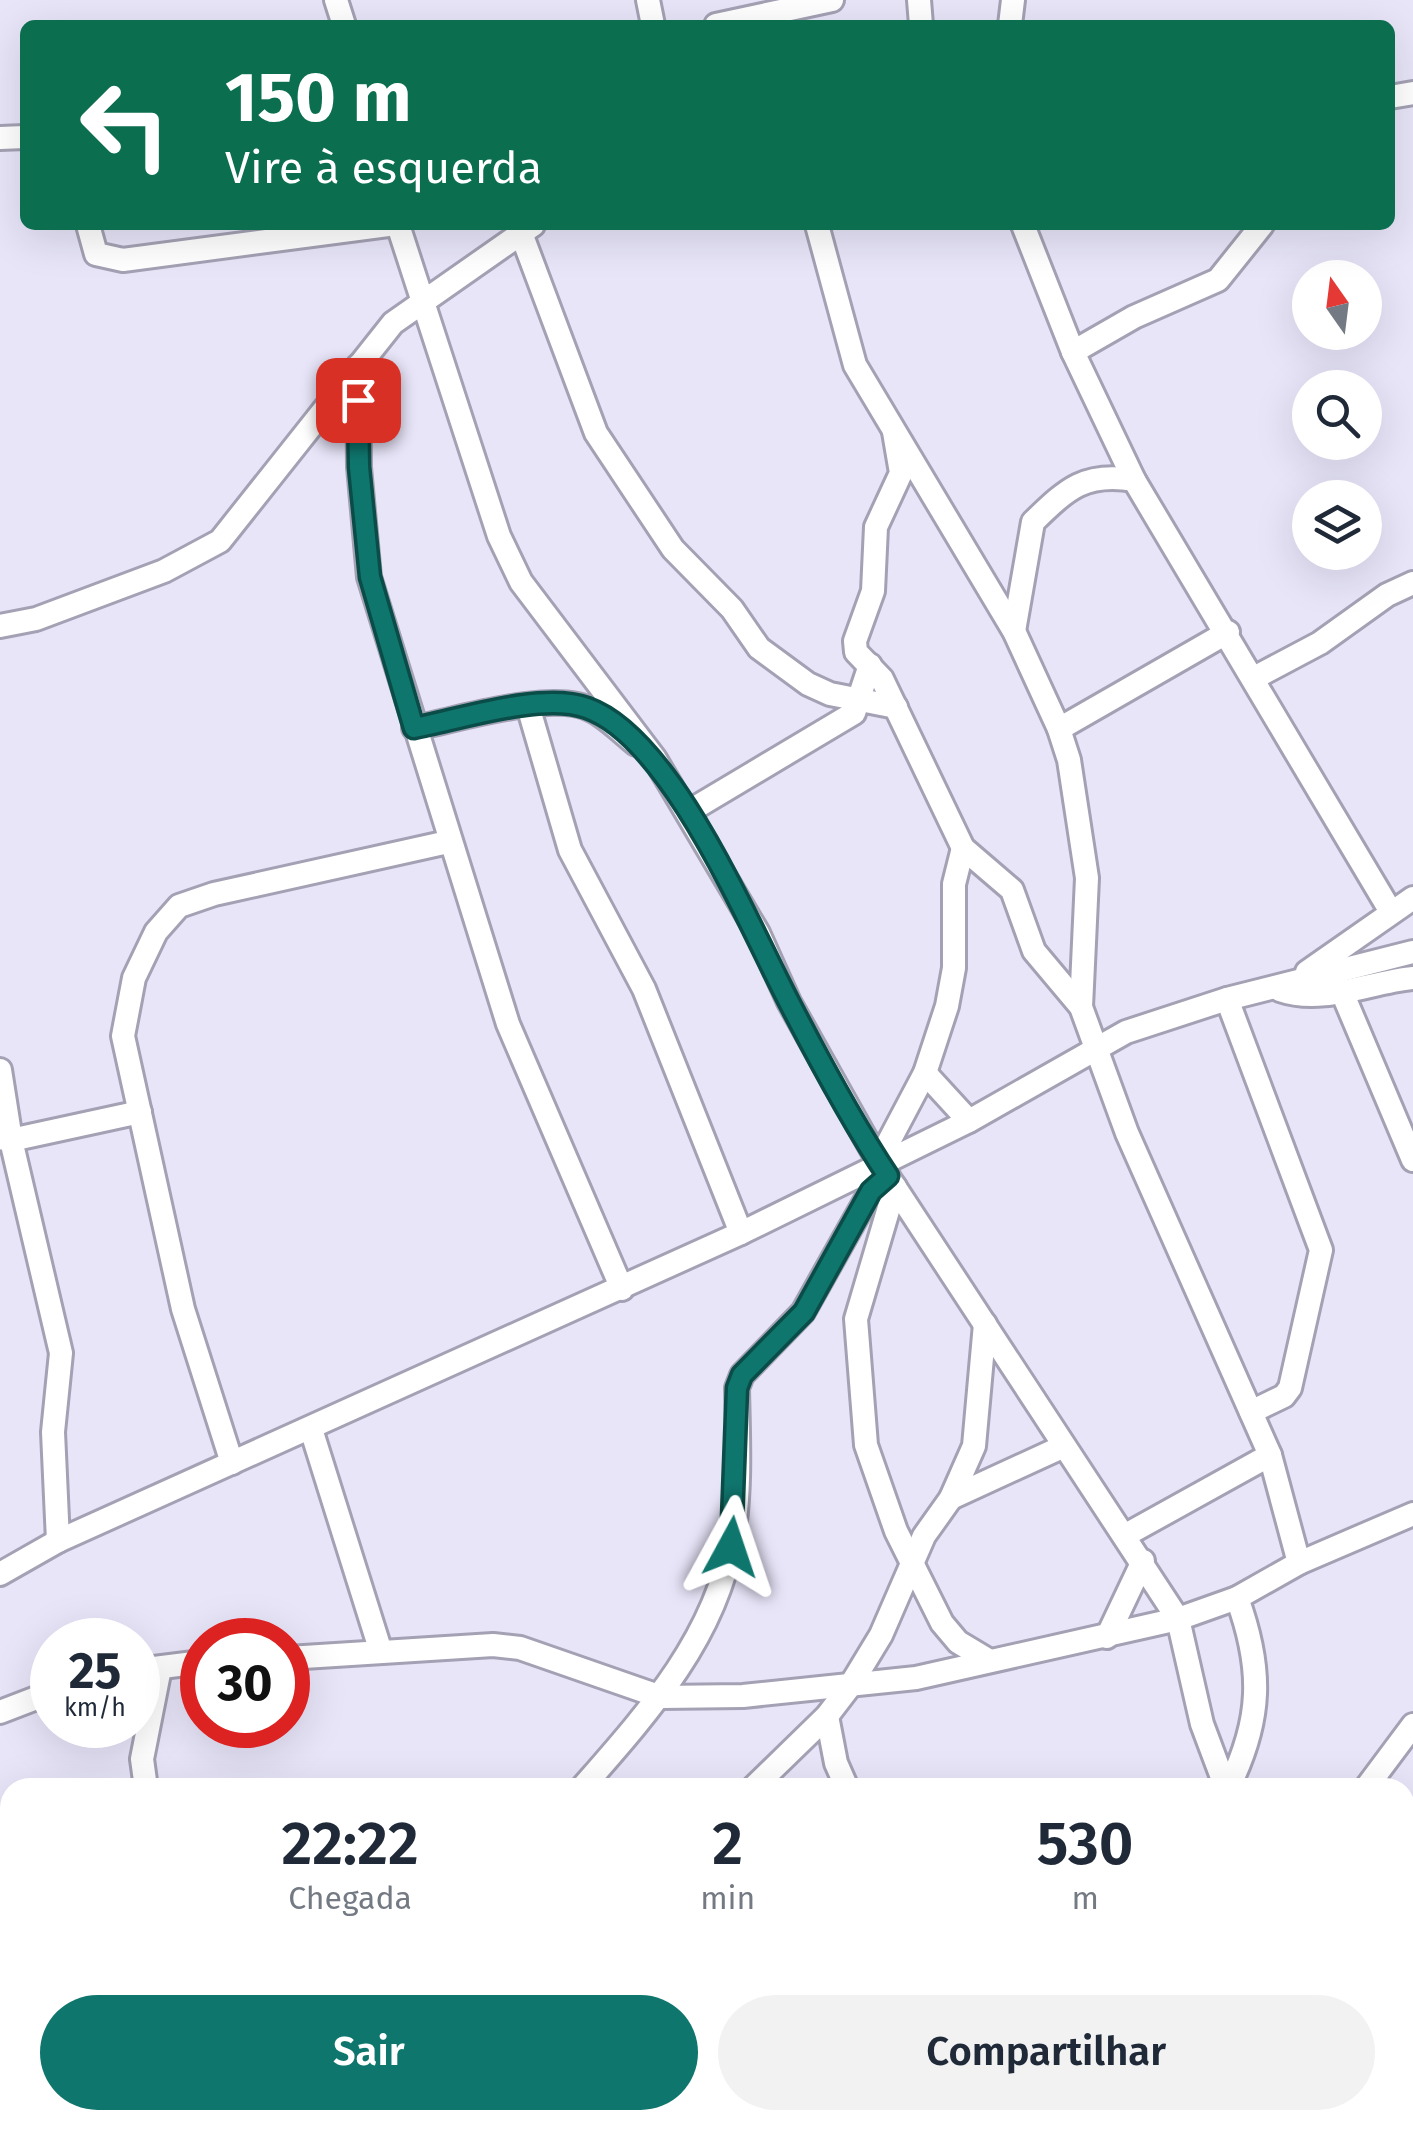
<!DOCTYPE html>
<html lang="pt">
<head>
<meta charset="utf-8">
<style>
	body { margin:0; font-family:"Fira Sans",sans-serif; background:#f2f2f3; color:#1f2937; height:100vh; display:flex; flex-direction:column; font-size:38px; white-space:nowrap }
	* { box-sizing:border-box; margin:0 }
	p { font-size:32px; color:#747a83 }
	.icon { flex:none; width:55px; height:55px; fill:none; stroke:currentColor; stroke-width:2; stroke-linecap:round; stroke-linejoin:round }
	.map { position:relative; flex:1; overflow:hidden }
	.details { position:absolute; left:0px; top:1778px; width:1415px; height:352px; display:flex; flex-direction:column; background:#fff; border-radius:30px 30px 0 0; box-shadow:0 10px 40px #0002 }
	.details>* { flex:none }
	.top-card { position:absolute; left:20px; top:20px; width:1375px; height:210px; border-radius:15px; box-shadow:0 10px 40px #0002; background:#0b6e4f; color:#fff; overflow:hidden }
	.needle { width:65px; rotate:346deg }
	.fabs { position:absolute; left:1292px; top:260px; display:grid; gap:20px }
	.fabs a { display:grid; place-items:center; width:90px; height:90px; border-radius:50%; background:#fff; box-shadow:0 10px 40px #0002; font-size:50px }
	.speed { position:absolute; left:30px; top:1618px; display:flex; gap:20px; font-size:50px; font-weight:700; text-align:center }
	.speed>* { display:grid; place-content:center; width:130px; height:130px; border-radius:50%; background:#fff; box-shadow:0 10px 40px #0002; line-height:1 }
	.speed small { font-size:25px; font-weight:400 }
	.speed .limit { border:15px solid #d22; background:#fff; color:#111 }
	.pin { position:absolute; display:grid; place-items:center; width:85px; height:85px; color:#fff; margin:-42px; border-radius:20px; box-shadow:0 5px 15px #0006 }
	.me { position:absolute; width:110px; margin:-55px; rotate:5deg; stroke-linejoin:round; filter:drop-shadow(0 0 8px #0008) }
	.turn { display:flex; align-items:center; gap:35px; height:210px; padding:0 40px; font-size:45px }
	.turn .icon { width:130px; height:130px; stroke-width:2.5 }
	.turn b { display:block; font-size:70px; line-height:85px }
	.eta { display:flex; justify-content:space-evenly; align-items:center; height:170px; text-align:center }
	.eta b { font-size:60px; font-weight:600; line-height:70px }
	.action { display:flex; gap:20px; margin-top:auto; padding:20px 40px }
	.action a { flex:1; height:115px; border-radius:60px; background:#0f766e; color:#fff; font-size:40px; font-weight:600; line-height:115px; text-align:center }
	.action a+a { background:#f2f2f3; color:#1f2937 }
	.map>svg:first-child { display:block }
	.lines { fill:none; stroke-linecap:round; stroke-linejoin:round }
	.street-casing { stroke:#a4a1b4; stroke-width:28 }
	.street { stroke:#fff; stroke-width:22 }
	.route-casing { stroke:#0a4d48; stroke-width:25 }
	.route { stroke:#0f766e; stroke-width:18 }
</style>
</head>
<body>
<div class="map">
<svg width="1413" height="2129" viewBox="0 0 1413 2129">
	<rect width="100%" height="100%" fill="#e8e5f9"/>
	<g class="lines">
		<defs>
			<g id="street">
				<path d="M336,0L344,25"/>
				<path d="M648,0L653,25"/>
				<path d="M919,0L921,25"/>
				<path d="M716,25L832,0"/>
				<path d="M1010,25L1013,0"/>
				<path d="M1390,97L1413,93"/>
				<path d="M0,138L25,137"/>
				<path d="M88,225L96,254L123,260L388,225"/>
				<path d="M398,225L499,536L521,582L655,759L758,933L789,1002L881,1166L1178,1619L1202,1724L1226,1788"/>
				<path d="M518,225L596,433L673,549L732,609L759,648L808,684L830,694L896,707"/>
				<path d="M817,225L855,365L1014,631L1059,729L1069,760L1087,878L1081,1007"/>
				<path d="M1023,225L1073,352L1134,480L1391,912"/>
				<path d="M1073,352L1134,317L1218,280L1262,225"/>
				<path d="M358,366L359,467L369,577L508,1024L622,1289"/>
				<path d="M894,432L901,473L876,527L873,591L855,641L856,652L882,679L963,848L1012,890L1034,951L1081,1007L1127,1133L1270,1455L1299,1563"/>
				<path d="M0,626L36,619L164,571L220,541L393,323L533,225"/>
				<path d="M1014,631L1033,522C1068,488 1085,472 1134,480"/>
				<path d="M1254,678L1320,643L1387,595L1413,583"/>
				<path d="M528,706L570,850L644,989L741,1233"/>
				<path d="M414,728C457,720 554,689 592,710C608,718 622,733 636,744"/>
				<path d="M1059,729L1228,632"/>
				<path d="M688,812L854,713L870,665"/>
				<path d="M1307,972L1413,898"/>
				<path d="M1280,990C1323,1005 1370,982 1413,978"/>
				<path d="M1342,992L1413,1160"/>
				<path d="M1227,999L1321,1250L1290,1388L1284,1396L1251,1412"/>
				<path d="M0,1070L11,1140L61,1353L53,1432L58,1541"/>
				<path d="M925,1073L969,1121"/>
				<path d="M0,1138L11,1140L140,1112"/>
				<path d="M889,1162L887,1145L925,1073L947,1006L954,968V884L963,848"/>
				<path d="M895,1187L856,1319L866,1445L896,1531L942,1623L958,1642L988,1660"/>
				<path d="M311,1429L381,1652"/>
				<path d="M232,1463L183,1309L123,1036L134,978L156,932L179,906L214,894L448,842"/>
				<path d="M951,1498L1062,1447"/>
				<path d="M1124,1536L1270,1455"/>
				<path d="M0,1574L58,1541L741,1233L969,1121L1126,1032L1227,999L1413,952"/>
				<path d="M1107,1637L1143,1561"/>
				<path d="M288,1658L493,1645L520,1648L661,1697L743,1696L916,1678L1178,1619L1237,1598L1299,1563L1413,1514"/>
				<path d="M138,1670L202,1662"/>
				<path d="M0,1712L52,1692"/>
				<path d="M827,1716L836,1763L847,1788"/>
				<path d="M146,1788L142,1759L160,1668"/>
				<path d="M582,1788C645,1716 715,1639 732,1541C741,1492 738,1438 737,1388L742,1375L803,1312L871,1191L888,1176"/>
				<path d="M753,1788L827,1716L850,1686L881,1635L924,1536L951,1498L974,1446L985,1324"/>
				<path d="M1228,1788C1262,1720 1263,1669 1237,1598"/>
				<path d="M1366,1788L1413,1725"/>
				<path d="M1405,1831L1413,1832"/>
				<path d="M1405,1876L1413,1882"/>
				<path d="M0,1878L10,1869"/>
				<path d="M1405,1943L1413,1936"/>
				<path d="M1405,2116L1413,2118"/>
				<path d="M657,2120L665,2129"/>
				<path d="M861,2120L870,2129"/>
				<path d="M1100,2120L1112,2129"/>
				<path d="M35,2129L46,2120"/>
				<path d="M239,2129L248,2120"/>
				<path d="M467,2129L476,2120"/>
			</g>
		</defs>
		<use href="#street" class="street-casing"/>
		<use href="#street" class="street"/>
	</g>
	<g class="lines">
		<defs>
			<path id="route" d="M358,400L359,467L370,577L414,728C461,719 542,692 587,708C672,738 749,926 790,1004C820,1062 852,1122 888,1176L871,1191L804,1312L742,1375L737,1388L731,1547"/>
		</defs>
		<use href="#route" class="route-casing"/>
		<use href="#route" class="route"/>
	</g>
</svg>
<div class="fabs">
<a><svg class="needle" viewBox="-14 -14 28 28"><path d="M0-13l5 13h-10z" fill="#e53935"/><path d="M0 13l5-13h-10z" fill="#747a83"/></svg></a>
<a><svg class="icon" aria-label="search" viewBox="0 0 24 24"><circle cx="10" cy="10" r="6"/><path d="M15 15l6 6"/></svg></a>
<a><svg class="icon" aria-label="layers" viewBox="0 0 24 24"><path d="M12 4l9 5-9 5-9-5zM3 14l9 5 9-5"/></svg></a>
</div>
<div class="speed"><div>25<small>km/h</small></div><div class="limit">30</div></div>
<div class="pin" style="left:358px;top:400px;background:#d93025"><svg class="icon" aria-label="arrive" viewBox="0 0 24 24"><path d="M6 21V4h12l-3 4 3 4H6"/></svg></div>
<svg class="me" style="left:731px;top:1547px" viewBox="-20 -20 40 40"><path d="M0-17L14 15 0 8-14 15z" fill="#0f766e" stroke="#fff" stroke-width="4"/></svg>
<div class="top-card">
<div class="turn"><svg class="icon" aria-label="left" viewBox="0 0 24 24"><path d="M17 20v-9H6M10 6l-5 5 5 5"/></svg><div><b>150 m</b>Vire à esquerda</div></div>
</div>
<section class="details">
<div class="eta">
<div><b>22:22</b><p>Chegada</p></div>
<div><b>2</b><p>min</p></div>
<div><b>530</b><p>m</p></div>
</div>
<div class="action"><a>Sair</a><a>Compartilhar</a></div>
</section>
</div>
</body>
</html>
